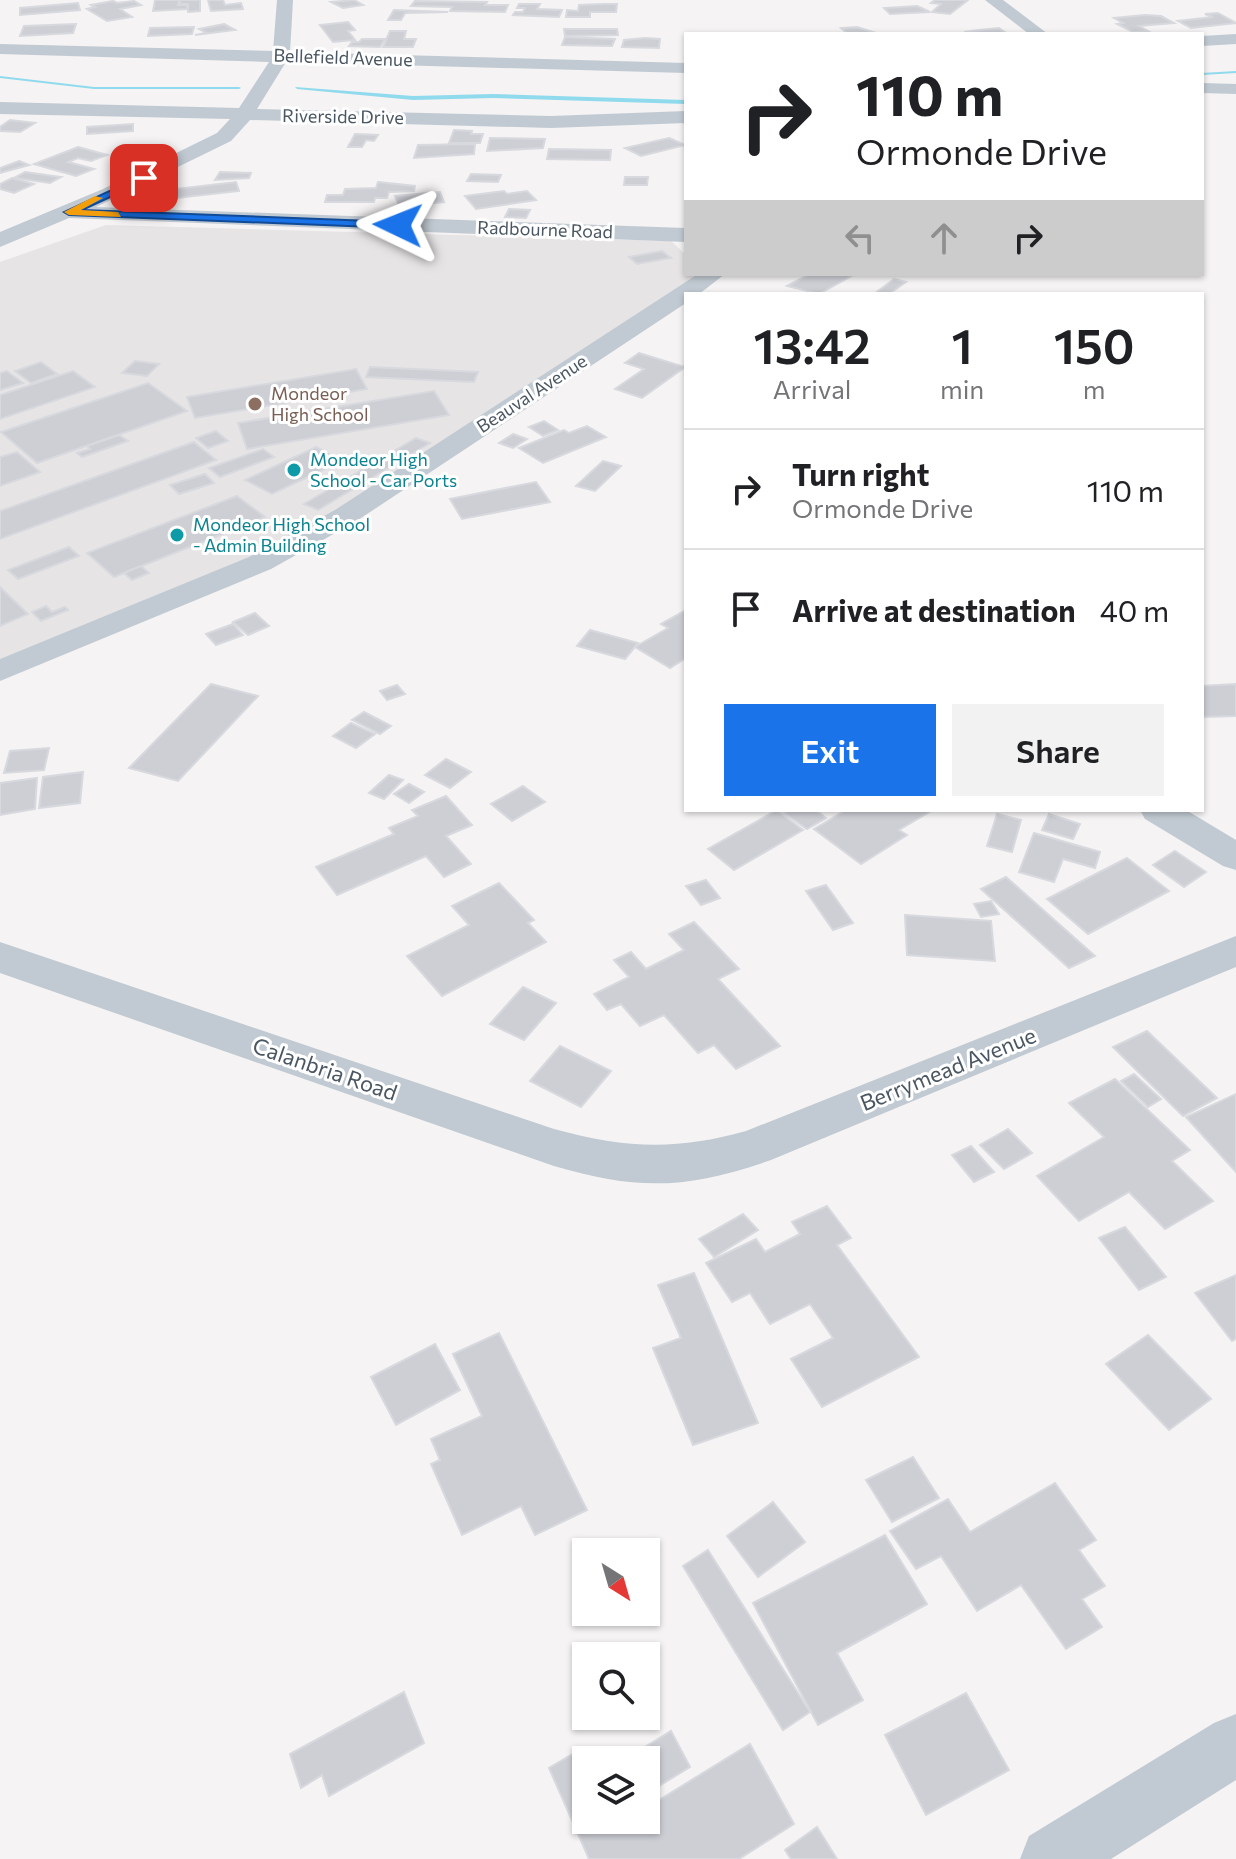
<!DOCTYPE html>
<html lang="en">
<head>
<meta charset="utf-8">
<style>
	body { margin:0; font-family:Commissioner,sans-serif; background:#f2f2f2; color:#202124; height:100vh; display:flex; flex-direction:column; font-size:30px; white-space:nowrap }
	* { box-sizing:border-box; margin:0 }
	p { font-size:26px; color:#757577 }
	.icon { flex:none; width:44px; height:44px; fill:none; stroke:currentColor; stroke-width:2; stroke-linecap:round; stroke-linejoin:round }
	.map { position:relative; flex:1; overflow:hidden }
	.panel { position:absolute; left:684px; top:292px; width:520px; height:520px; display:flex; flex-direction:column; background:#fff; border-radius:0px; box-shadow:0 2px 6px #0004 }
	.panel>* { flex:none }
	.top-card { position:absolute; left:684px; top:32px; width:520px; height:244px; border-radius:0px; box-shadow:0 2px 6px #0004; background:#fff; color:#202124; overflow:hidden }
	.needle { width:52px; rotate:143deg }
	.controls { position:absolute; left:572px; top:1538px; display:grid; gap:16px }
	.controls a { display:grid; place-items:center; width:88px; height:88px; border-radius:0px; background:#fff; box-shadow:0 2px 6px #0004; font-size:40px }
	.pin { position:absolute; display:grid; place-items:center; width:68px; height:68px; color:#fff; margin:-34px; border-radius:16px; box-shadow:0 4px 12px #0006 }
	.me { position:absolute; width:88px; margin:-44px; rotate:272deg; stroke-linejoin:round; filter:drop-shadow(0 0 6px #0008) }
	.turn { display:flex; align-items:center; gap:28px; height:168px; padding:0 40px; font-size:36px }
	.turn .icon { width:104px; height:104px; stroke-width:2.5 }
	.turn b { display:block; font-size:56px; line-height:68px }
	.lanes { display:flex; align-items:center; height:76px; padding:0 40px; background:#0003; justify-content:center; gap:40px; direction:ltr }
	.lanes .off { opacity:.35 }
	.eta { display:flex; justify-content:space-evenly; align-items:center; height:136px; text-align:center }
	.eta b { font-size:48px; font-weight:600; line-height:56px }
	.primary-button { display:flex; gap:16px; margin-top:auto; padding:16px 40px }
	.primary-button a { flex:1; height:92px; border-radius:0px; background:#1a73e8; color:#fff; font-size:32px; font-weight:600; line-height:92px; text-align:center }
	.primary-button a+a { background:#f2f2f2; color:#202124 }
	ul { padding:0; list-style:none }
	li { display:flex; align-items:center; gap:24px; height:120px; padding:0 40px; border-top:2px solid #e0e0e0 }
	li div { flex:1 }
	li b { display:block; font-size:30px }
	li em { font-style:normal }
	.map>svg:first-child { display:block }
	.education { fill:#e6e4e5 }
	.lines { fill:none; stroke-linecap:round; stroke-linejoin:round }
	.stream { fill:#90daee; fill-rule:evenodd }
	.building { fill:#cdcfd5; stroke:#d7d9de; stroke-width:2 }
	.street { fill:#c1cad2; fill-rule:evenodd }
	.route { fill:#1a73e8; stroke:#114b97; stroke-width:2 }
	.slow { fill:#f59e0b }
	.education-dot { fill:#8d6e63; stroke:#fff; stroke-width:3 }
	.culture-dot { fill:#0f9aa8; stroke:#fff; stroke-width:3 }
	.labels { text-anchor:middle; stroke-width:6; stroke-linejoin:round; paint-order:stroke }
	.far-street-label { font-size:18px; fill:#4a5661; stroke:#fff }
	.far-education-label { font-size:18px; fill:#785e54; stroke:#fff; text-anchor:start }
	.far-culture-label { font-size:18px; fill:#0d838f; stroke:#fff; text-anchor:start }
	.street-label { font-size:22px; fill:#4a5661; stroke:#fff }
</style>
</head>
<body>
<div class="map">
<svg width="1236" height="1859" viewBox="0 0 1236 1859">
	<rect width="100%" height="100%" fill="#f5f3f3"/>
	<path class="education" d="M106,225L671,241L686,255V274H707L313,533L0,659V262Z"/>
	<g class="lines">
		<g class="stream">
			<path d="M1236,71V73L1202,75V73Z"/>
			<path d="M0,76L94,87H239L241,88L239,89H94L0,78Z"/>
			<path d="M295,87L413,96L493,94L686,100V104L493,98L413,100L297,89Z"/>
		</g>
	</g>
	<g class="building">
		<path d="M155,0H179L178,5H187V9L153,11Z"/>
		<path d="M180,0H200V11L188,12V4H180Z"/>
		<path d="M208,0H223L225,5L241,3L243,9L211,11Z"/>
		<path d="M354,0L363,5L343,8L331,2Z"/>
		<path d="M935,0H968L950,14L932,12L941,4L931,3Z"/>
		<path d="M113,1L117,3L134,1L141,5L120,9L132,17L107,21L87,9L95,7L91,5Z"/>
		<path d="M415,1L487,2L485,5H508L505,12L450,11L452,7L411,6Z"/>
		<path d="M78,3L80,10L20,15V8Z"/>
		<path d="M519,4H540L537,9L562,10L559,17L513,15L515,12H523L525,8H517Z"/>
		<path d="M604,4H617L616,12H590V17H566L567,10L578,11L579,5Z"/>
		<path d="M917,6L930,12L890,14L884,8Z"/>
		<path d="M394,10L448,12L405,13L401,20H388Z"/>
		<path d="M1218,13L1236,23L1191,28L1178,21L1213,17L1205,14Z"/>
		<path d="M1145,15L1161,16L1174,23L1139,26L1148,31L1133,32L1117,24L1123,23L1114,18Z"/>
		<path d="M348,22L355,30L348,31L355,40L333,42L320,25Z"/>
		<path d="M76,24L73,33L20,36L24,26Z"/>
		<path d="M224,24L235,30L195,35L206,33L199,29Z"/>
		<path d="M194,27L192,34L148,36L150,28Z"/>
		<path d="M857,27L876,33L899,34H848L841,28Z"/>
		<path d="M999,28L1008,34L964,32L979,30Z"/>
		<path d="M564,29H617L618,35L565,36Z"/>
		<path d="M390,31H406L404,39H416L413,47H383Z"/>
		<path d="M565,37L615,39L612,46L562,45Z"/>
		<path d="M645,38L660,39L659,48L622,47L624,40Z"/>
		<path d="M362,39H385L380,47L349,46L352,42H359Z"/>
		<path d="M10,120L35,123L20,132L0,131V127Z"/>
		<path d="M133,124V131L87,134V127Z"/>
		<path d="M454,130L472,131L471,134H483L480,143H449Z"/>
		<path d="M355,134L378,135L374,141L366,140L362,147H348Z"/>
		<path d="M490,138L545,139L543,148L487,151Z"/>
		<path d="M669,138L685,145L641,156L625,148Z"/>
		<path d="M475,144L474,154L414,158L418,145Z"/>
		<path d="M78,147L107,155L91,161L78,158L68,162L94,169L76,176L34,164Z"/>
		<path d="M549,149L611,150L610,160L547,159Z"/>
		<path d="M19,161L29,165L0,173V168Z"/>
		<path d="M25,172L61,177L50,183L14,178Z"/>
		<path d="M220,172L251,173L249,178L215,180Z"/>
		<path d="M471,174L501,175L498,182L467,181Z"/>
		<path d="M625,177H648L647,185H624Z"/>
		<path d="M12,178L34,184L14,193L0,189V184Z"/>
		<path d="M236,182L239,191L168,199L166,190Z"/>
		<path d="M378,182L415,186L414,191L389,192L387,198H375L374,202H325L327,195H343L345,189L376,188Z"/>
		<path d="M504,191L507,194L527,191L536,200L476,209L465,196Z"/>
		<path d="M440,192L444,202L399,206L395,196Z"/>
		<path d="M509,209L530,210L526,218L505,217Z"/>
		<path d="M662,251L671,258L637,264L629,257Z"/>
		<path d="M810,274H855L819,294L787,286Z"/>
		<path d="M894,279L906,282L889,294H874Z"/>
		<path d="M639,353L685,367L642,398L615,389L644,369L625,363Z"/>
		<path d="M135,361L159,364L147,376L122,373Z"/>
		<path d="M41,362L57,374L31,383L15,371Z"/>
		<path d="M370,367L478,372L474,382L366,377Z"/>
		<path d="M356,369L367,389L195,418L187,397Z"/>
		<path d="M7,371L23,383L0,390V373Z"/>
		<path d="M73,371L95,387L0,419V395Z"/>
		<path d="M148,383L187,411L37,463L1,432Z"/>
		<path d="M434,391L449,415L247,449L238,423Z"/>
		<path d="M544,421L558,430L543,436L529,427Z"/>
		<path d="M587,426L606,437L543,463L519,448L564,430L569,433Z"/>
		<path d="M216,431L228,441L208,448L196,438Z"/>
		<path d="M513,434L527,439L513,448L499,443Z"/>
		<path d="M119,435L128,441L82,457L77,453L90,449L87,446Z"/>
		<path d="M416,438L430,443L318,510L304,504Z"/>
		<path d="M194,442L216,460L0,539V511Z"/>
		<path d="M316,447L342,461L272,494L245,480Z"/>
		<path d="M263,449L274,457L220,477L209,468Z"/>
		<path d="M17,452L40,472L0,486V457Z"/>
		<path d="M603,461L621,466L595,491L576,486Z"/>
		<path d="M205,474L214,483L179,494L170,485Z"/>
		<path d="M536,482L550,502L462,519L450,499Z"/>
		<path d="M237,496L265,517L114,577L87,553Z"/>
		<path d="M69,547L79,556L18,579L8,570Z"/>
		<path d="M141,566L149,573L132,580L124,573Z"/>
		<path d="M0,587L28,614L0,626Z"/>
		<path d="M46,606L52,612L65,607L68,610L41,621L32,612Z"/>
		<path d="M686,610V658L670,668L635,647L668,628L661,624Z"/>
		<path d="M255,613L269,626L248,635L233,622Z"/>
		<path d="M233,624L243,635L216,645L206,634Z"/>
		<path d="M590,630L638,643L625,659L577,646Z"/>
		<path d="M211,684L258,696L178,781L129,768Z"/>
		<path d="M1236,684V716L1202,717V686Z"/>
		<path d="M397,685L405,694L387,700L380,691Z"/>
		<path d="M364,712L391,726L380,734L352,720Z"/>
		<path d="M351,723L375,734L356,748L333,736Z"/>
		<path d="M49,748L44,770L4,773L10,751Z"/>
		<path d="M446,759L471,772L450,788L425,775Z"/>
		<path d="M83,772L80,803L39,808L43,777Z"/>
		<path d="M389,775L403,780L384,799L369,793Z"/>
		<path d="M37,778L35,809L0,815V783Z"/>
		<path d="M409,784L424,792L409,803L394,794Z"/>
		<path d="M523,786L545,802L512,821L491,804Z"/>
		<path d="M446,796L472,825L446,836L471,864L444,877L426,856L337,895L316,867L394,834L389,828L418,816L412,810Z"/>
		<path d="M777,810L803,830L734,870L708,849Z"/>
		<path d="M789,810H816L826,818L807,829L784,813Z"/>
		<path d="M846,810H930L931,811L899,830L907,835L861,864L814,829Z"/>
		<path d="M997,814L1021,820L1012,852L987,846Z"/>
		<path d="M1049,814L1080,824L1073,839L1042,830Z"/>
		<path d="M1034,833L1100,852L1095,868L1063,859L1054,882L1019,872Z"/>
		<path d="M1175,851L1206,872L1184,887L1153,865Z"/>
		<path d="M1127,858L1169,891L1088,934L1047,899Z"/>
		<path d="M1006,877L1095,956L1069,968L981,889Z"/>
		<path d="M706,880L720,898L701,905L686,886Z"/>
		<path d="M499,883L534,920L528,923L546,942L442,996L407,956L469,925L452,906Z"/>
		<path d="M826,885L853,923L833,930L806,891Z"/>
		<path d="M991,901L999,914L981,917L974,904Z"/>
		<path d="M905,915L991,921L995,961L907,955Z"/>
		<path d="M694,922L739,969L718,979L780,1046L736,1069L714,1045L698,1053L664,1015L640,1026L621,1004L607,1010L594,994L629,977L614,960L631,952L646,969L684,950L669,934Z"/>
		<path d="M523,987L556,1003L524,1040L490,1024Z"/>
		<path d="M1147,1031L1217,1098L1183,1116L1113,1047Z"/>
		<path d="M560,1046L611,1071L581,1107L530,1081Z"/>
		<path d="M1134,1074L1161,1099L1148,1107L1121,1081Z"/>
		<path d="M1115,1079L1190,1150L1172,1161L1213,1201L1165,1229L1129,1192L1079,1221L1037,1176L1104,1137L1069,1103Z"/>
		<path d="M1236,1094V1172L1186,1117Z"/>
		<path d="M1008,1129L1032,1153L1004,1169L980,1145Z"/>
		<path d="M971,1146L994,1172L974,1182L952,1155Z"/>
		<path d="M827,1206L851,1238L837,1245L919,1357L822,1407L791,1359L833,1338L810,1304L770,1324L750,1293L732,1302L706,1263L756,1239L765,1252L800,1234L792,1222Z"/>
		<path d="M743,1214L758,1230L714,1257L699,1239Z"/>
		<path d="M1125,1227L1166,1277L1139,1290L1099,1238Z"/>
		<path d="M694,1273L758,1423L693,1445L653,1348L681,1338L658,1285Z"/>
		<path d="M1236,1275V1339L1232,1341L1195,1293Z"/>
		<path d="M499,1333L587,1510L535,1535L521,1506L462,1535L431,1464L440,1460L431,1439L482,1416L453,1354Z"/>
		<path d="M1148,1335L1211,1399L1169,1430L1106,1364Z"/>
		<path d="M435,1344L460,1390L396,1425L371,1377Z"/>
		<path d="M913,1457L939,1498L892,1522L866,1480Z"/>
		<path d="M1055,1483L1096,1540L1079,1550L1105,1586L1082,1599L1102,1627L1066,1649L1021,1585L977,1611L941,1556L916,1569L890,1531L948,1499L970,1532Z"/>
		<path d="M773,1502L805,1542L758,1577L727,1536Z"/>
		<path d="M885,1535L927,1604L837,1653L863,1700L818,1725L753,1603Z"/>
		<path d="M708,1550L810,1712L783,1730L683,1566Z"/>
		<path d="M404,1692L424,1743L329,1796L322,1775L301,1788L290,1754Z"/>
		<path d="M966,1693L1009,1770L926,1815L885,1735Z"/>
		<path d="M671,1731L690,1767L646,1794V1760H624Z"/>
		<path d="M750,1744L794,1824L739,1859H589L549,1768L583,1748L588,1760L586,1820H616L618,1824L625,1820H646V1808Z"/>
		<path d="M817,1827L837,1859H791L785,1850Z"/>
	</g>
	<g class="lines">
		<g class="street">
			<path d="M277,0H293L290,52L686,63V73L286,62L257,109L551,116L686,111V123L551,128L250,120L231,141L96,207L686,228V242L69,218L0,247V232L103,189L217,133L230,119L0,114V102L239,108L269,62L0,54V44L273,51Z"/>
			<path d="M985,0H1003L1048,34H1029Z"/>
			<path d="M1236,34V44L1202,46V36Z"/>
			<path d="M1202,83L1236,84V94L1202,93Z"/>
			<path d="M698,274H725L699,294H686V303L355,522L271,569L0,681V659L249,557L335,510Z"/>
			<path d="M1140,810H1186L1236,840V870L1223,866L1145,819Z"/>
			<path d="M1236,936V967L771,1160C687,1189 639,1191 554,1166L0,973V942L554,1129C624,1148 675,1151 746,1131Z"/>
			<path d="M1236,1714V1780L1111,1859H1020L1029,1836L1214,1723Z"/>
		</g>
	</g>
	<path class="route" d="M144,175L147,180L82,210L398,222L403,225L398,228L69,215L64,212Z"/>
	<path class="slow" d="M95,196L103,198L81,210L118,212L121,217L69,215L64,212Z"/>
	<circle class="education-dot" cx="255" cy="404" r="8"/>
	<g class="culture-dot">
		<circle cx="294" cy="470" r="8"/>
		<circle cx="177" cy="535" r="8"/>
	</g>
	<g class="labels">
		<g class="far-street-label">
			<text transform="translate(343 58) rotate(2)" y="6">Bellefield Avenue</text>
			<text transform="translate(343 117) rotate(1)" y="6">Riverside Drive</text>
			<text transform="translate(545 230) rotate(2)" y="6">Radbourne Road</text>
			<text transform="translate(532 394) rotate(-33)" y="6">Beauval Avenue</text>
		</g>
		<g class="far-education-label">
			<text x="271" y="400">Mondeor<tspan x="271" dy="21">High School</tspan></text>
		</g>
		<g class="far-culture-label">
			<text x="310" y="466">Mondeor High<tspan x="310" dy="21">School - Car Ports</tspan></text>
			<text x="193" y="531">Mondeor High School<tspan x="193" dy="21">- Admin Building</tspan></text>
		</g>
		<g class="street-label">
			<text transform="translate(325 1069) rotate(19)" y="8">Calanbria Road</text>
			<text transform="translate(948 1069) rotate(-22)" y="8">Berrymead Avenue</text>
		</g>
	</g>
</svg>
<div class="controls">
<a><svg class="needle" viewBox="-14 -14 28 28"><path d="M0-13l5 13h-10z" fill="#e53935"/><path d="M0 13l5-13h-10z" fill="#757577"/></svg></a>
<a><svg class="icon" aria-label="search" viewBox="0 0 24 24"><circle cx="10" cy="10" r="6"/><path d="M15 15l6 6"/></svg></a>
<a><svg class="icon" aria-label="layers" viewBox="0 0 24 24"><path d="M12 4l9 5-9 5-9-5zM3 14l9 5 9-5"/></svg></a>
</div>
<div class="pin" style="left:144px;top:178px;background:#d93025"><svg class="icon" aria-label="arrive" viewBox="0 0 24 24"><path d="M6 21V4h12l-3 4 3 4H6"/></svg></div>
<svg class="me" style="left:398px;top:225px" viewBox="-20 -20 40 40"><path d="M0-17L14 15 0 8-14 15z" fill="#1a73e8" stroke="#fff" stroke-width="4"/></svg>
<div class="top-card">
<div class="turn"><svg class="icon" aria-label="right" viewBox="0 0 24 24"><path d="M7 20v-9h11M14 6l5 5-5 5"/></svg><div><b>110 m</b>Ormonde Drive</div></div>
<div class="lanes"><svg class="icon off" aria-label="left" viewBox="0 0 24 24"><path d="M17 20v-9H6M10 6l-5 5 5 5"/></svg><svg class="icon off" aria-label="ahead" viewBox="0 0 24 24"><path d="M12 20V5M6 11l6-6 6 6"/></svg><svg class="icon" aria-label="right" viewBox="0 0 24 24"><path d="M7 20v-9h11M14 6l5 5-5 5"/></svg></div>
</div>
<section class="panel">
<div class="eta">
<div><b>13:42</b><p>Arrival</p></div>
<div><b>1</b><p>min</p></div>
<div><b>150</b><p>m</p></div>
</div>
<ul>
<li><svg class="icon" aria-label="right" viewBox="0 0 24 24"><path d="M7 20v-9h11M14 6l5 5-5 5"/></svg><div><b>Turn right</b><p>Ormonde Drive</p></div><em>110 m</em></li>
<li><svg class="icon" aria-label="arrive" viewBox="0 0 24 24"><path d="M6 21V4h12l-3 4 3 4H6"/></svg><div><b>Arrive at destination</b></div><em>40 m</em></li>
</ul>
<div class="primary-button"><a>Exit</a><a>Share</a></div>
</section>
</div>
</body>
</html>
